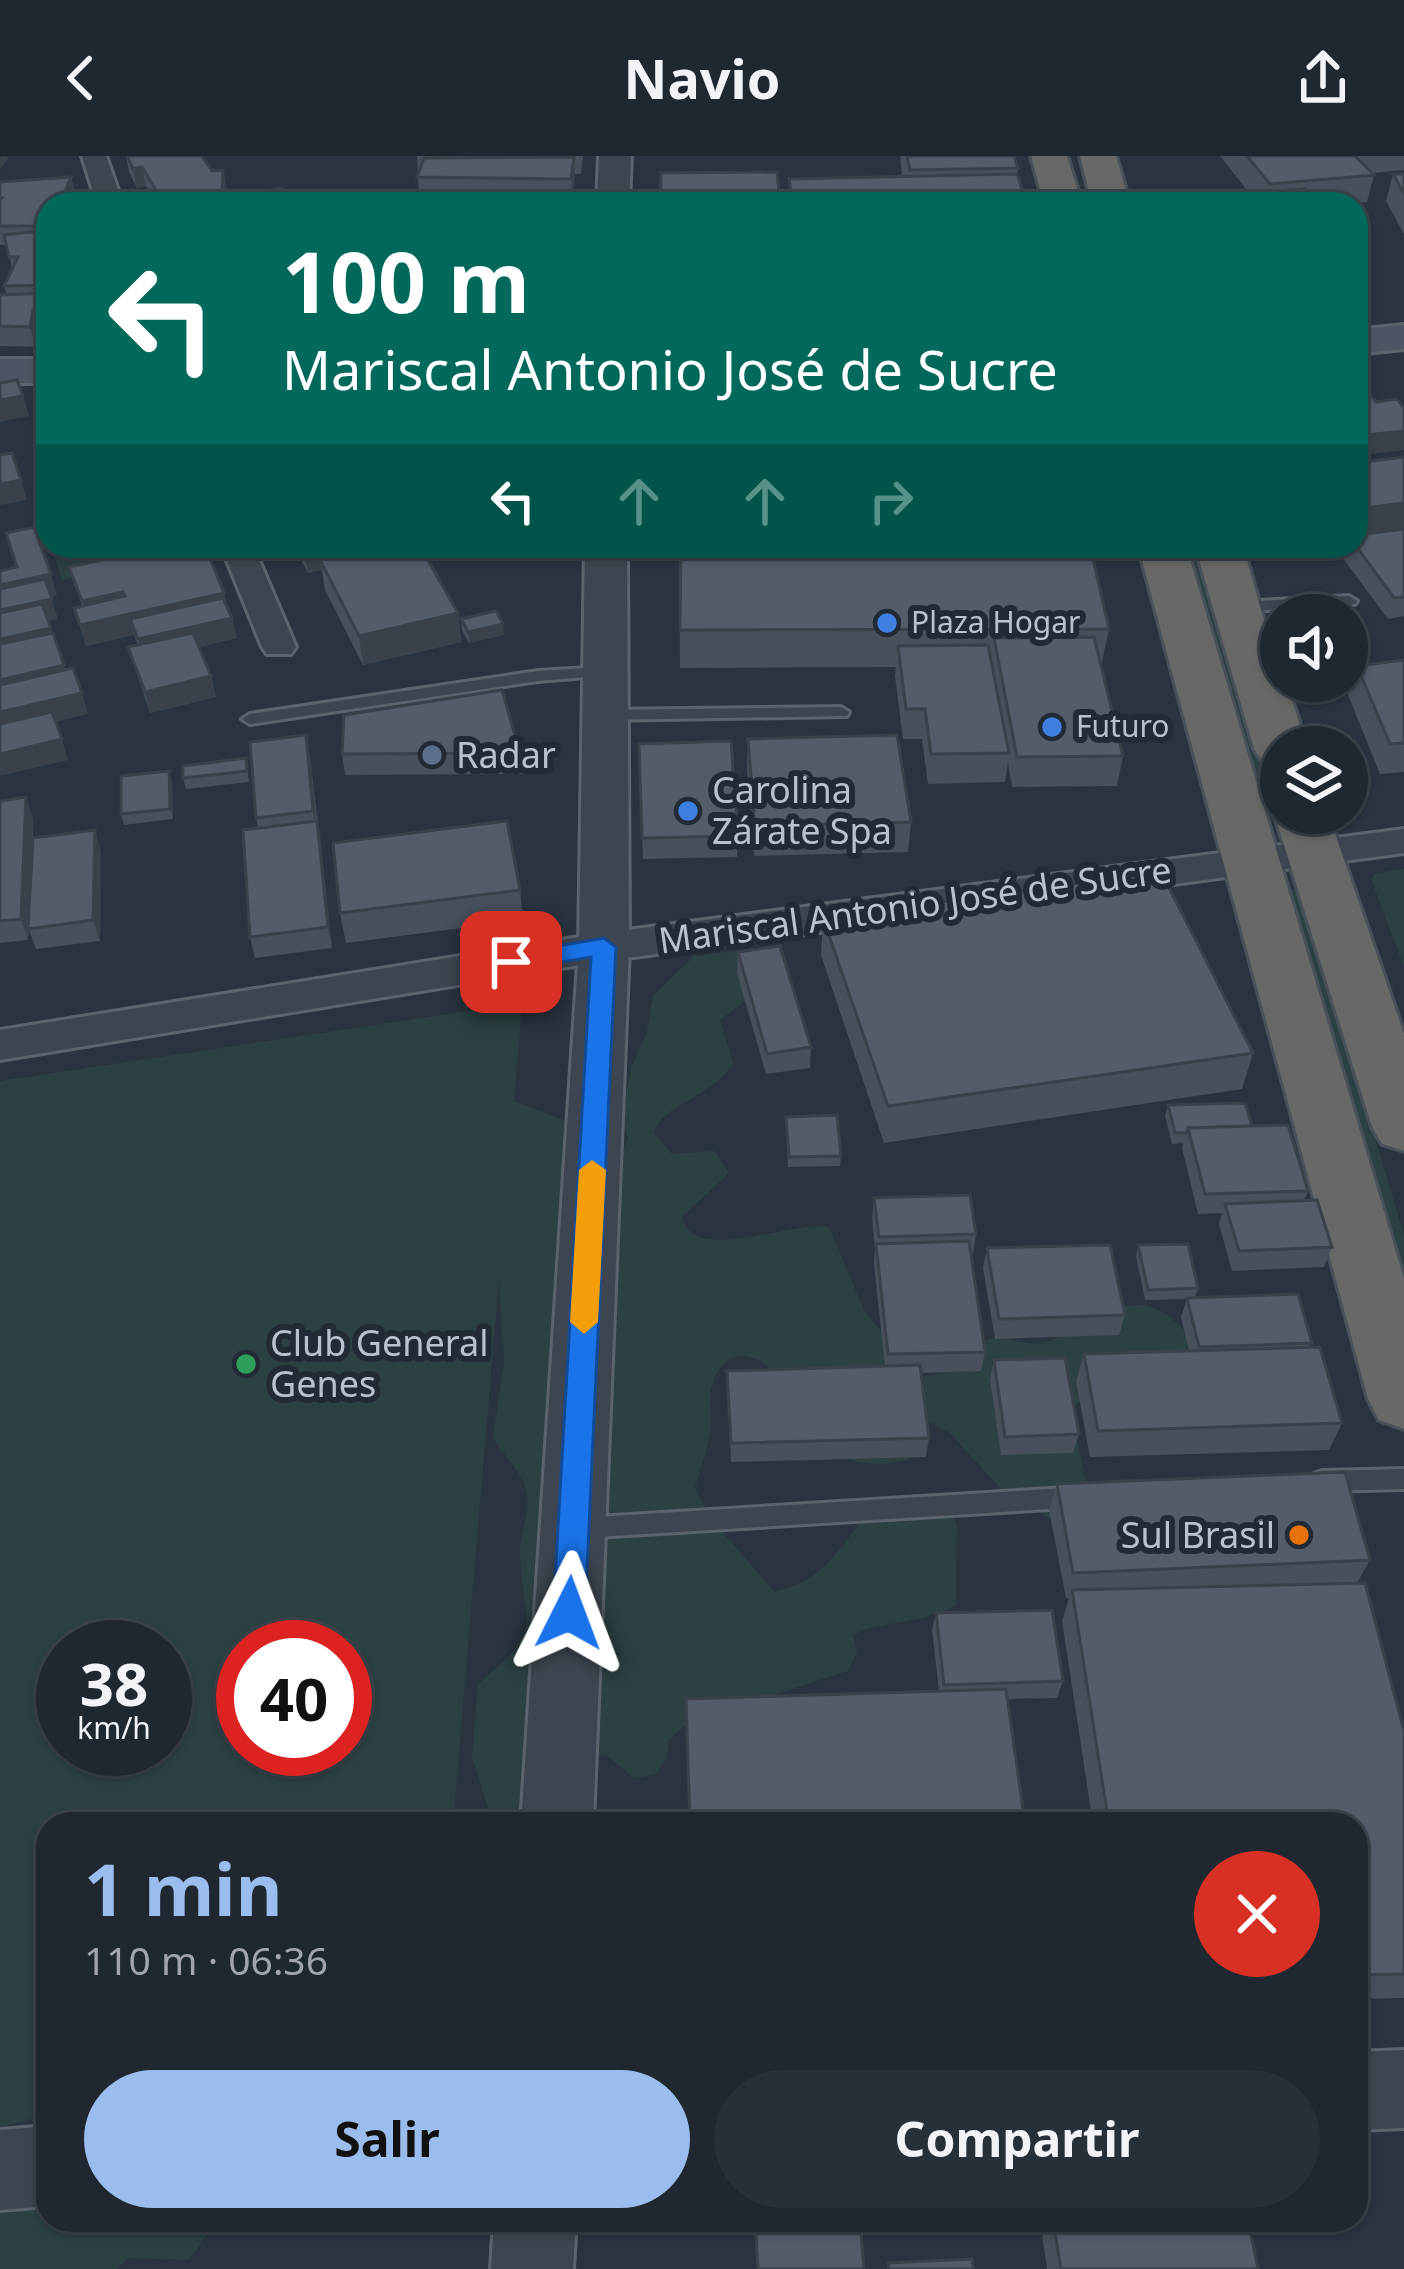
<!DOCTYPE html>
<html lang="es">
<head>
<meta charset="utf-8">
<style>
	body { margin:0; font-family:"Noto Sans",sans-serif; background:#272f38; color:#f1f3f6; height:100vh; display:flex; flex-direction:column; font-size:45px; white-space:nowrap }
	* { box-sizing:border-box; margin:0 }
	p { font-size:39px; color:#a1a5ab }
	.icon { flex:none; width:66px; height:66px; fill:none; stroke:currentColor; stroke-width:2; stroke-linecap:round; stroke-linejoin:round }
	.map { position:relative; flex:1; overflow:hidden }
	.details { position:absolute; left:36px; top:1656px; width:1332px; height:420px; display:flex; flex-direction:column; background:#1f2730; border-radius:36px; box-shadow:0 3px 9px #0004,0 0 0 3px #3c444c }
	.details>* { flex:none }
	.guide { position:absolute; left:36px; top:36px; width:1332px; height:366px; border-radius:36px; box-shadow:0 3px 9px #0004,0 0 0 3px #3c444c; background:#00695c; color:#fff; overflow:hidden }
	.tools { position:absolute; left:1260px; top:438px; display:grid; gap:24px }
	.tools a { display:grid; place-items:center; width:108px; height:108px; border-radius:50%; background:#1f2730; box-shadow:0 3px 9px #0004,0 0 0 3px #3c444c; font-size:60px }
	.speed { position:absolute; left:36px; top:1464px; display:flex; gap:24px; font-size:60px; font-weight:700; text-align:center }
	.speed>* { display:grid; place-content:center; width:156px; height:156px; border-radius:50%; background:#1f2730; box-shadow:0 3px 9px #0004,0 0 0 3px #3c444c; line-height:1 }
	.speed small { font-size:30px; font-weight:400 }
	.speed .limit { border:18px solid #d22; background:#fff; color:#111 }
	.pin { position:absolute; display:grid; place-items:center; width:102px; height:102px; color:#fff; margin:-51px; border-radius:24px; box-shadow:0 6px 18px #0006 }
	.me { position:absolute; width:132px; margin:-66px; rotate:3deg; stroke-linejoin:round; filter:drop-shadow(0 0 9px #0008) }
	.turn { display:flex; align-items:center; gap:42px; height:252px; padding:0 48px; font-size:54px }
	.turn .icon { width:156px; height:156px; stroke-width:2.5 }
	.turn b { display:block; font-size:84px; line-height:102px }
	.lanes { display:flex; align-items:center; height:114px; padding:0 48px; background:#0003; justify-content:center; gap:60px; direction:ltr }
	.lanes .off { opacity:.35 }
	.round { display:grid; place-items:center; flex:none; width:126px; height:126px; border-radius:63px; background:#272f38 }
	.head { display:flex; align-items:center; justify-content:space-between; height:204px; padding:0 48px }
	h1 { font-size:72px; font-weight:700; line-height:90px; color:#9bbdee }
	.action { display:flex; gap:24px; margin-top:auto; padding:24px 48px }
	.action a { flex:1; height:138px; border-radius:72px; background:#9bbdee; color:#111; font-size:48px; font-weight:700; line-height:138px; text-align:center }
	.action a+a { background:#272f38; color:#f1f3f6 }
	header { display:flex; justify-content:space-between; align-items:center; height:156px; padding:0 48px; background:#1f2730; font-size:54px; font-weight:700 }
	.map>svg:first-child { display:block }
	.green { fill:#2c4142; fill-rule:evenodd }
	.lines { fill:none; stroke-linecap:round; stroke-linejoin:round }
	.service-casing { stroke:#5b636d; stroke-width:6 }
	.minor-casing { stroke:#5b636d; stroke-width:6 }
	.tertiary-casing { stroke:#5b636d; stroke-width:6 }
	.secondary-casing { stroke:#5b636d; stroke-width:6 }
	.trunk-casing { stroke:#48505a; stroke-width:6 }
	.service { fill:#3d4650; fill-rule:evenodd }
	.minor { fill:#3d4650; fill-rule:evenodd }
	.tertiary { fill:#3d4650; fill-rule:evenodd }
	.secondary { fill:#4c5563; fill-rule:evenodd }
	.trunk { fill:#686866; fill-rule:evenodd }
	.wall { fill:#47505b }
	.shaded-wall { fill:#3a414a }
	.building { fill:#535d6a; stroke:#3a414a; stroke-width:3 }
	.route { fill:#1a73e8; stroke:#114b97; stroke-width:3 }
	.slow { fill:#f59e0b }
	.shop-dot { fill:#3f7fe0; stroke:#222a35; stroke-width:4.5 }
	.service-dot { fill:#5c6f8a; stroke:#222a35; stroke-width:4.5 }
	.leisure-dot { fill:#2e9e5b; stroke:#222a35; stroke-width:4.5 }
	.food-dot { fill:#e8710a; stroke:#222a35; stroke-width:4.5 }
	.labels { text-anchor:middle; stroke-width:12; stroke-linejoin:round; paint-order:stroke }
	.far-poi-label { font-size:30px; fill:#bac1ca; stroke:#222a35; text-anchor:start }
	.poi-label { font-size:36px; fill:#bac1ca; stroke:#222a35; text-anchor:start }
	.street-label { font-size:36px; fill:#bac1ca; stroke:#222a35 }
</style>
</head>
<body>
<header><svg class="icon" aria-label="back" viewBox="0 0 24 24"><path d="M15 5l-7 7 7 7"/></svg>Navio<svg class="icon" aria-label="share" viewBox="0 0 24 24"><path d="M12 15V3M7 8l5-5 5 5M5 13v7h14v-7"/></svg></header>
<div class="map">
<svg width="1404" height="2113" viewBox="0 0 1404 2113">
	<rect width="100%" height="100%" fill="#293440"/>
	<g class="green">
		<path d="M51,390H202L204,395L62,424Z"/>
		<path d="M1184,390H1198L1279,660L1274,665L1265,664Z"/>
		<path d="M1404,713V811L1371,723L1376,717Z"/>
		<path d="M1295,733L1302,737L1404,1079V1149L1285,735Z"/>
		<path d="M734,795L752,805L758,836L720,864L733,907C711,943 661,948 654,977L672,998L715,995L729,1017L682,1061C693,1110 791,1064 829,1071L864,1154L918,1221C928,1219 945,1218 955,1213C968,1205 972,1187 990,1183C1007,1179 1028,1192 1046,1186C1095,1171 1137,1115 1188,1179L1186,1198L1076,1248L1072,1263L1089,1338L1052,1364L1002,1334L950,1277L929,1266L926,1295C882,1319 850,1306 807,1287C794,1258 783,1202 743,1200C730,1200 720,1209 715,1221C706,1240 714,1259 710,1277C707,1295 700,1314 695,1332C712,1373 748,1401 774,1436C821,1425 835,1399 863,1363L950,1353L957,1369L956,1449C920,1470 872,1465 853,1480L857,1496L848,1515L689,1566L669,1584L667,1602L655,1619L634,1622L606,1599L575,1597L563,1668H493L472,1601L478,1528C549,1468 522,1473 520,1396C520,1374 533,1352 525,1330C520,1314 502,1298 493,1282L504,1206L499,1122L453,1668H48V1959L0,1971V925L522,847L514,945L574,968L618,1006L628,984L622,959L631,912L647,875L653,840L694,800ZM63,1491H165V1593H63ZM243,1491H345V1593H243Z"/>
		<path d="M0,1998L48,1999V2064H217L189,2104L128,2102L117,2113H0Z"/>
	</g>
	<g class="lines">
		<defs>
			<g id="service">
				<path d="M1349,440L1357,445L1355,448L1238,456L1230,451L1238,446Z"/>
				<path d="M605,511L611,513V519L538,525L250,568L242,563L250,558L538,515Z"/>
				<path d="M841,551L849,556L847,560L604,564L596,559L604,554Z"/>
				<path d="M1404,1313V1333L1322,1335L1314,1332L1310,1325L1314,1318L1322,1315Z"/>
				<path d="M1082,1331L1090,1334L1094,1341L1090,1348L1082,1351L580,1382L572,1379L568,1372L572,1365L580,1362Z"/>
			</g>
			<g id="minor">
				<path d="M82,0H106L123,48H97Z"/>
				<path d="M221,390H253L296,491L291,498H267L262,491Z"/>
				<path d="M1404,673V697L604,805L0,904V874L604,777Z"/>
			</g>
			<g id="tertiary">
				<path d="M599,0H631L629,48H597Z"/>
				<path d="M585,390H627L629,791L593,1668H521L579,791Z"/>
				<path d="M1404,1894V1972L1356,1974V1896Z"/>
				<path d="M48,1970V2050L0,2054V1974Z"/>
				<path d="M494,2064H576L573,2113H491Z"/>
			</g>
			<g id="secondary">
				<path d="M1404,169V193L1356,198V174Z"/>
				<rect x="0" y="203" width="48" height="24"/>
			</g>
			<g id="trunk">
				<path d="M1031,0H1067L1082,48H1044Z"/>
				<path d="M1080,0H1116L1130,48H1092Z"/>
				<path d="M1138,390H1186L1404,1123V1273L1379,1264L1368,1243Z"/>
				<path d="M1195,390H1243L1281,525H1286L1307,591H1281V610L1262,605L1254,593Z"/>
				<path d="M1281,645V657H1328L1404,878V995L1382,988L1372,971L1274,657Z"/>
			</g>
		</defs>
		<use href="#service" class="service-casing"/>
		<use href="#minor" class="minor-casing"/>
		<use href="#tertiary" class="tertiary-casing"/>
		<use href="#secondary" class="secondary-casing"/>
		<use href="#trunk" class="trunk-casing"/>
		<use href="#service" class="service"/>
		<use href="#minor" class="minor"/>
		<use href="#tertiary" class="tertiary"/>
		<use href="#secondary" class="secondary"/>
		<use href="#trunk" class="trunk"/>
	</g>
	<g class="wall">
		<path d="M126,0L227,33L226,42L292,48H157L146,30L137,32L129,16Z"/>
		<path d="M417,0H583L581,18H575L572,39H578V48H425L427,40H419Z"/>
		<path d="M900,0H1014L1018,12L1017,18L1027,48H788L789,23L902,21Z"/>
		<path d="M1220,0H1404V14L1372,17L1374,19L1367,46L1347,48H1166L1167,45L1250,38Z"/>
		<path d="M1393,18H1404V78L1386,45Z"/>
		<path d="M71,21L76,40L74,43L48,48V172L38,173L36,191L0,190V139H7L4,130L12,112L7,89H0V26Z"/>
		<path d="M1404,301V460L1388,463L1342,401L1345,390H1356Z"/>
		<path d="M294,390H432L421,392L458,457L461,486L363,509L325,434L322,414L308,417Z"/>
		<path d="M679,390L1109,473L1101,510L1123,600L1117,630L1012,631L1008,607L1005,626L928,628L922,583H903L895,520L896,511L680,512Z"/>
		<path d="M69,411L228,451L237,482L199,491L211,520L216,541L150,557L128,491L138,489L134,479L86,490L74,452L82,450Z"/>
		<path d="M461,463L504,479L469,487L462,474Z"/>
		<path d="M1404,504V616L1380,618L1348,539L1357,510Z"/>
		<path d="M748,583L911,666L908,696L754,700L747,613Z"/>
		<path d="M639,588L738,680L737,701L643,703Z"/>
		<path d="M520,597L522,618L345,619L342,598Z"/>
		<path d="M310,600L332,792L255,802L250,781L258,672L256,662Z"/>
		<path d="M246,602L249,626L186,633L183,622Z"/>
		<path d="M172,625L173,663L124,669L121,658Z"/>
		<path d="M0,645L33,662V682L101,695L100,785L36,793L29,774L28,784L0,787Z"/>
		<path d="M520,734L523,764L346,787L340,757Z"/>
		<path d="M823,762L1253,897L1242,933L884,987L821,799Z"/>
		<path d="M738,796L811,891L810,912L766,918L737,817Z"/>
		<path d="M1168,949L1252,970L1308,1035L1304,1045L1332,1091L1324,1111L1232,1115L1219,1068L1222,1057L1198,1058L1182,992L1183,987L1172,988L1165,960Z"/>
		<path d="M786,961L841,1000L840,1010L788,1011Z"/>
		<path d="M874,1042L976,1078L973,1098H970L985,1196L981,1215L921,1217L929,1282L926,1301L731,1306L727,1215L885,1210L874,1108L875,1092L872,1062Z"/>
		<path d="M1138,1089L1198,1132L1195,1141L1312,1187L1310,1191L1342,1267L1329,1294L1090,1301L1076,1225L1084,1198L1189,1195L1181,1161L1187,1143L1145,1144L1136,1100Z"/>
		<path d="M987,1092L1125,1159L1119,1179L995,1183L983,1112Z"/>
		<path d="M994,1204L1079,1278L1073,1297L1001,1299L990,1223Z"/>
		<path d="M1057,1328L1370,1404L1357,1427L1404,1575V1842L1356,1843V1668H1093L1062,1465L1069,1442H1066L1049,1354Z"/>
		<path d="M936,1457L1063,1525L1057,1542L1007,1543L939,1535L932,1474Z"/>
		<path d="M1040,2064H1248L1258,2113H1047Z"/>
	</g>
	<g class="shaded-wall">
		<path d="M7,0L8,3L0,14V1Z"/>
		<path d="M574,1L575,20L572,41L571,23Z"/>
		<path d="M142,11L146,30L137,32L133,13Z"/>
		<path d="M223,14L227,33L226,48H178L177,45Z"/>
		<path d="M71,21L76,40L72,48L62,43Z"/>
		<path d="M48,152V172L38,173L36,191L30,171L33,154Z"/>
		<path d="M23,240L29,260L0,266V244Z"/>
		<path d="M1404,275V294L1356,300V280Z"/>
		<path d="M21,324L27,344L0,349V328Z"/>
		<path d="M1404,347V382L1356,388V353Z"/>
		<path d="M335,390H432L325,413L320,404L322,414L308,417L304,397Z"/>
		<path d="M51,418L57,439L0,451V429Z"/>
		<path d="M123,436L128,456L87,465L82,445Z"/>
		<path d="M224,437L229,458L130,463L134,479L86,490L80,469Z"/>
		<path d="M52,443L58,463L0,476V454Z"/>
		<path d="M458,457L461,486L363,509L359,480Z"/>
		<path d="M232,462L237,482L143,504L138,483Z"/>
		<path d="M503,468L504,479L469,487L468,476Z"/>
		<path d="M51,472L57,493L0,505V483Z"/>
		<path d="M64,509L71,530L0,546V524Z"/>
		<path d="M211,520L216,541L150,557L145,536Z"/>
		<path d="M82,537L88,558L0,579V556Z"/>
		<path d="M306,579L310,600L317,676L313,655Z"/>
		<path d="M62,583L68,604L0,620V598Z"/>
		<path d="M169,615L172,625L173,663L170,653Z"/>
		<path d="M26,641L33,662L28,784L21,763Z"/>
		<path d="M317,665L321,686L332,792L328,771Z"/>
		<path d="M95,674L101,695L100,785L93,764Z"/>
	</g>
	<g class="building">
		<path d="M127,0H202L212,15L223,14L222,35L177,45L173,35L157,36L142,11L133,13Z"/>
		<path d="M907,0H1014L1018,12L910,14Z"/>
		<path d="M1247,0H1355L1374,19L1270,28Z"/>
		<path d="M574,1L571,23L417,21L424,2Z"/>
		<path d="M777,16L780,48H660L661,17Z"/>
		<path d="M1017,18L1027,48H793L789,23Z"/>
		<path d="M1393,18H1404V38Z"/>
		<path d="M71,21L62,43H82L80,48H48V70H0V45L2,42H0V26Z"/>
		<path d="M282,32L292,48H197Z"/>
		<path d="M1305,33L1311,48H1168L1167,45Z"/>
		<path d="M427,39H578L576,48H425Z"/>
		<path d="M48,74V129L4,130L18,101H9L4,79Z"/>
		<path d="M48,137V152L33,154L30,171L0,170V139Z"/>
		<path d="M1356,218L1376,246L1397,243L1404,252V275L1356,280V248H1358H1356Z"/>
		<path d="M17,224L23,240L0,244V227Z"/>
		<path d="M12,297L21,324L0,328V299Z"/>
		<path d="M1404,301V347L1356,353V307Z"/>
		<path d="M34,371L51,418L0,429V415L17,411L6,377Z"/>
		<path d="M1404,373V441L1394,442L1356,390V379Z"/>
		<path d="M166,390H205L224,437L80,469L74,452L125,440L123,436L82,445L69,411Z"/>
		<path d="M300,390H335L304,397Z"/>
		<path d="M384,390H420L458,457L359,480L320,404Z"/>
		<path d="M681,390H1090L1109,473L680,474Z"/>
		<path d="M45,423L52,443L0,454V433Z"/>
		<path d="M223,442L232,462L138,483L130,463Z"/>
		<path d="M42,448L51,472L0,483V457Z"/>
		<path d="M496,455L503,468L468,476L461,463Z"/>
		<path d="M53,477L64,509L0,524V488Z"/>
		<path d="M193,477L211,520L145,536L128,491Z"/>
		<path d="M1094,481L1123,600L1017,601L994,482Z"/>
		<path d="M988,489L1009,597L931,598L925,553H906L898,490Z"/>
		<path d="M1404,504V587L1390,588L1357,510Z"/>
		<path d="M73,512L82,537L0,556V529Z"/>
		<path d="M502,534L520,597L342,598L344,559Z"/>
		<path d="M52,556L62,583L0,598V568Z"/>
		<path d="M306,579L313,655L256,662L250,586Z"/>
		<path d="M897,579L911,666L755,670L748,583Z"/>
		<path d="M731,585L738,680L642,682L639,588Z"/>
		<path d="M246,602L247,615L183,622V610Z"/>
		<path d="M169,615L170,653L121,658V620Z"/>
		<path d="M26,641L21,763L0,765V645Z"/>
		<path d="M317,665L328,771L250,781L243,674Z"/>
		<path d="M507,665L520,734L340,757L333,687Z"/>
		<path d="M95,674L93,764L28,773L33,682Z"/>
		<path d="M1161,716L1253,897L888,950L823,762Z"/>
		<path d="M780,790L811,891L767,898L738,796Z"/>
		<path d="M1245,947L1252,970L1188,972L1186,977H1175L1168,949Z"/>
		<path d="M837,959L841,1000L789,1001L786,961Z"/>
		<path d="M1288,969L1308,1035L1205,1038L1188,972Z"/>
		<path d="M970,1039L976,1078L879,1081L874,1042Z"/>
		<path d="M1317,1044L1332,1091L1239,1095L1225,1048Z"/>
		<path d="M969,1085L985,1196L888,1198L876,1088Z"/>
		<path d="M1188,1088L1198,1132L1148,1134L1138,1089Z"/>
		<path d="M1110,1089L1125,1159L999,1163L987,1092Z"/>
		<path d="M1298,1138L1312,1187L1199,1191L1187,1142Z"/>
		<path d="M1320,1191L1342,1267L1098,1275L1084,1198Z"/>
		<path d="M1065,1202L1079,1278L1005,1281L994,1204Z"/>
		<path d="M920,1209L929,1282L731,1287L727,1215Z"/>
		<path d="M1345,1316L1370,1404L1073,1417L1057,1328Z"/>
		<path d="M1365,1427L1404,1575V1818L1356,1819V1668H1109L1072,1434Z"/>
		<path d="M1052,1454L1063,1525L944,1529L936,1457Z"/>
		<path d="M1006,1533L1025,1668H690L686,1543Z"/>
		<path d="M755,2064H860L864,2113H758Z"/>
		<path d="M1053,2064H1248L1258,2113H1061Z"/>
		<path d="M972,2103L973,2113H889L888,2107Z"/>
	</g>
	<path class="route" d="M604,782L616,791L585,1457L580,1467L569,1471L558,1467L553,1457L591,801L511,815L499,806L511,798Z"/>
	<path class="slow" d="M592,1004L606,1014L598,1166L584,1178L570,1166L579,1014Z"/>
	<g class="shop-dot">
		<circle cx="887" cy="467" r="12"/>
		<circle cx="1052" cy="571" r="12"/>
		<circle cx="688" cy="655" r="12"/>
	</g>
	<circle class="service-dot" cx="432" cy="599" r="12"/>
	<circle class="leisure-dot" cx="246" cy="1208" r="12"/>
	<circle class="food-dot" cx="1299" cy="1379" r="12"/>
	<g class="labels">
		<g class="far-poi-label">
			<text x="911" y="477">Plaza Hogar</text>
			<text x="1076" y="581">Futuro</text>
		</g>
		<g class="poi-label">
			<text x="456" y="612">Radar</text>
			<text x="712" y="647">Carolina<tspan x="712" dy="41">Zárate Spa</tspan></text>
			<text x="270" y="1200">Club General<tspan x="270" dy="41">Genes</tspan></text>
			<text x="1275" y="1392" text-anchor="end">Sul Brasil</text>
		</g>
		<g class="street-label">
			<text transform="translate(915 749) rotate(-8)" y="13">Mariscal Antonio José de Sucre</text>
		</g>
	</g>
</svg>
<div class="tools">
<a><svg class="icon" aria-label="sound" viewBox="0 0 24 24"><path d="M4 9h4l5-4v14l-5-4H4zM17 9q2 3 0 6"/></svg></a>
<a><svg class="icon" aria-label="layers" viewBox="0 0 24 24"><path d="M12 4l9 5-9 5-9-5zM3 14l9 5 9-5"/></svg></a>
</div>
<div class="speed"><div>38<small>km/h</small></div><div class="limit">40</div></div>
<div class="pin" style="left:511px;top:806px;background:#d93025"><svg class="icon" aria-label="arrive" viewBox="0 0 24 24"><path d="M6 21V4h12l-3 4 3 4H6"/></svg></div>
<svg class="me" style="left:569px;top:1457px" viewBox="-20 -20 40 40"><path d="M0-17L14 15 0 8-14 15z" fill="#1a73e8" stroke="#fff" stroke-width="4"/></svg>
<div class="guide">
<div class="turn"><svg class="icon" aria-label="left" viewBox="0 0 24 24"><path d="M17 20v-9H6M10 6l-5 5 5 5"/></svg><div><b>100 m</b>Mariscal Antonio José de Sucre</div></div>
<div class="lanes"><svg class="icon" aria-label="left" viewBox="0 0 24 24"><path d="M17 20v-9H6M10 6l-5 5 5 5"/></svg><svg class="icon off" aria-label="ahead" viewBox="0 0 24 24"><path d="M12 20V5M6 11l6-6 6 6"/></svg><svg class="icon off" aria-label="ahead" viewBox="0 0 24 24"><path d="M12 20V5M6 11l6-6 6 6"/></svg><svg class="icon off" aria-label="right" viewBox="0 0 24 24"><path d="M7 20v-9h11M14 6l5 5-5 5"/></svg></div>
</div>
<section class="details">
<div class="head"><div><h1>1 min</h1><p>110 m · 06:36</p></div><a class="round" style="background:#d93025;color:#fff"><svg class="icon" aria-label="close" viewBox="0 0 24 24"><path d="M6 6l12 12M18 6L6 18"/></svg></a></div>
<div class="action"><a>Salir</a><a>Compartir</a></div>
</section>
</div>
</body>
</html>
